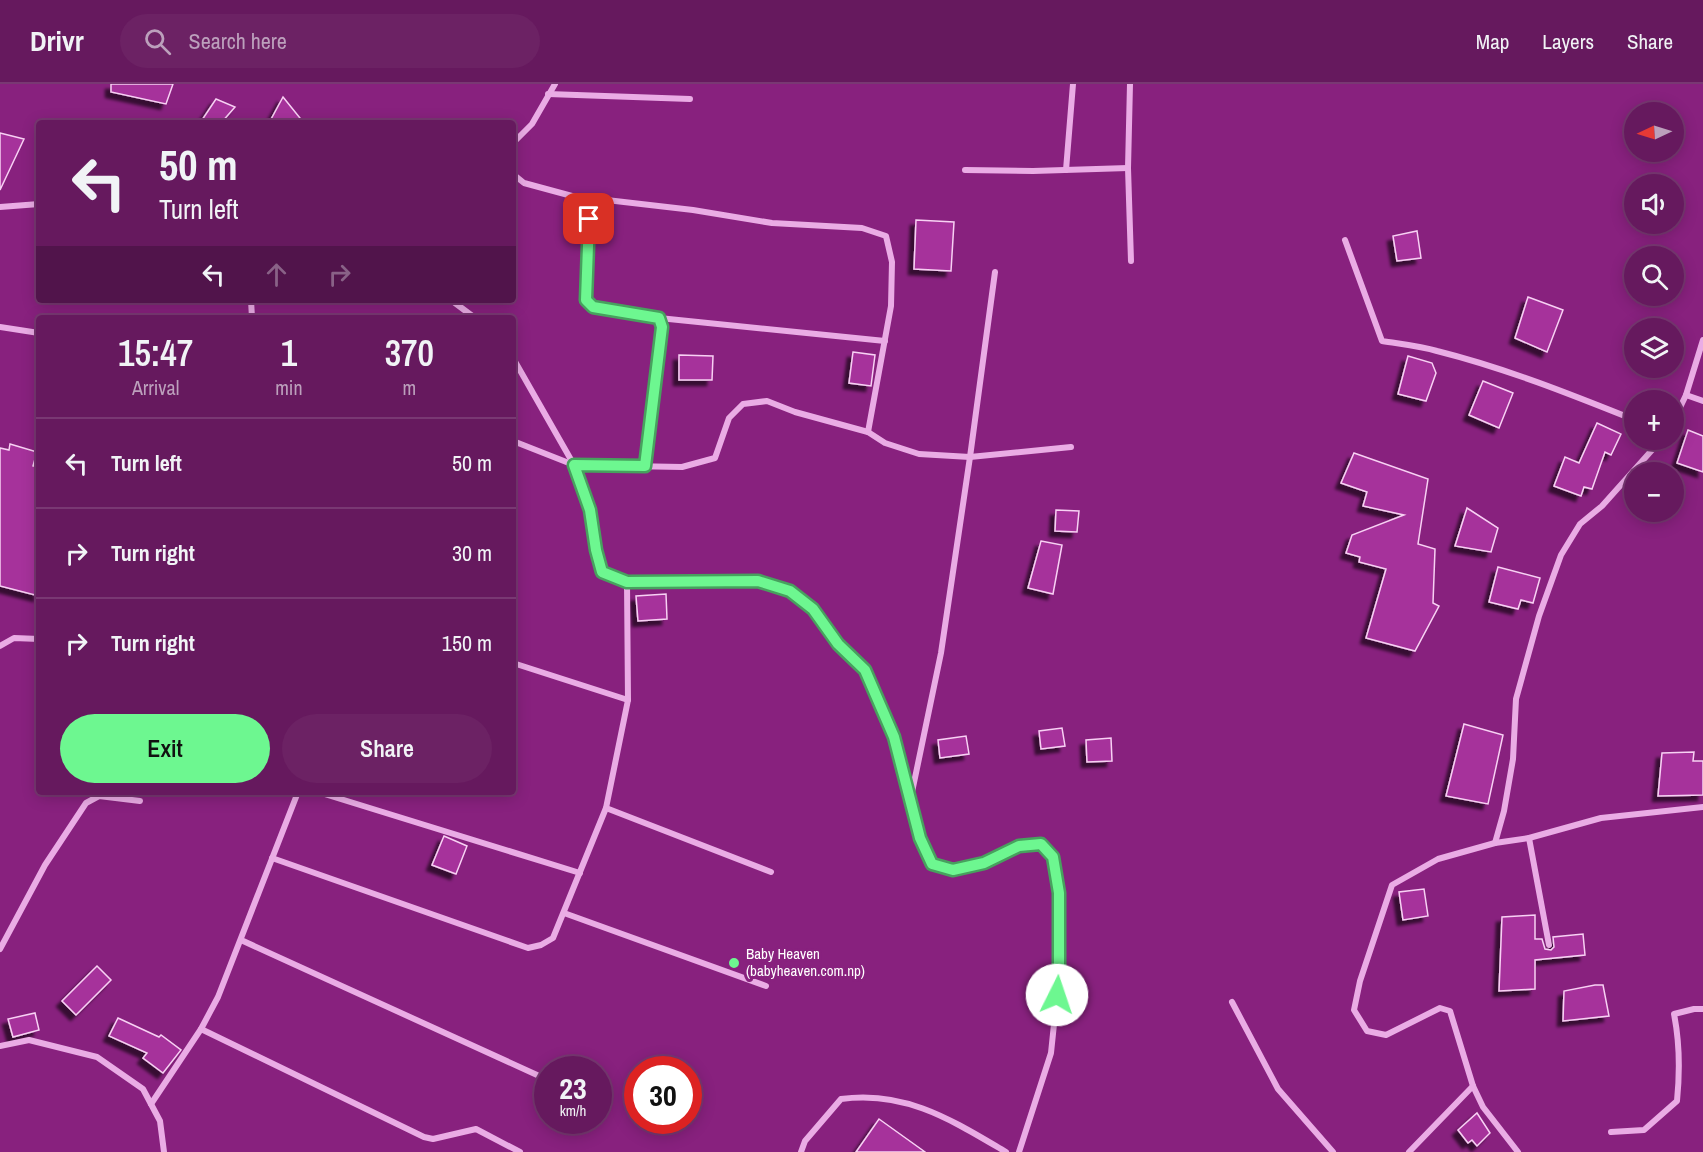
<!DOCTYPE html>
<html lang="en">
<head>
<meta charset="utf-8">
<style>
	body { margin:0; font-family:"Archivo Narrow",sans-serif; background:#6c2264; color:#f1f3f6; height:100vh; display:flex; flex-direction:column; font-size:22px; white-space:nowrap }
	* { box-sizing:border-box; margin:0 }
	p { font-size:20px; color:#bca0bc }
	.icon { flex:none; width:33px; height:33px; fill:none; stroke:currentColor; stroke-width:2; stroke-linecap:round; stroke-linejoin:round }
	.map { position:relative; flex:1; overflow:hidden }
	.drawer { position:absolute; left:36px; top:231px; width:480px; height:480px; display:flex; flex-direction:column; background:#66195e; border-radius:6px; box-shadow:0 3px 15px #0003,0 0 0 2px #793873 }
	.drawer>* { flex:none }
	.guide { position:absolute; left:36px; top:36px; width:480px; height:183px; border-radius:6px; box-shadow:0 3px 15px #0003,0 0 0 2px #793873; background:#66195e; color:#f1f3f6; overflow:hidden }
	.needle { width:39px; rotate:266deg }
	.fabs { position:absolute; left:1624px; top:18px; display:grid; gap:12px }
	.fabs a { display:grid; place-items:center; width:60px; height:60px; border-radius:50%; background:#66195e; box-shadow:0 3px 15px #0003,0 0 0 2px #793873; font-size:30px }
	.speed { position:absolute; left:534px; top:972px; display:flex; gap:12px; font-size:30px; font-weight:700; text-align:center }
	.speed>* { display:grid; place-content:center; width:78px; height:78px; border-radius:50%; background:#66195e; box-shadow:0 3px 15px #0003,0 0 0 2px #793873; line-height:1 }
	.speed small { font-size:15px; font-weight:400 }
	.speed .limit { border:9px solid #d22; background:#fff; color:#111 }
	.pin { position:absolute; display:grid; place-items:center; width:51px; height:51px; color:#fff; margin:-26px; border-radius:12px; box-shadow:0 3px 9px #0006 }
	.me { position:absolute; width:66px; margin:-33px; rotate:4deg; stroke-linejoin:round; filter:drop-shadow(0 0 4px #0008) }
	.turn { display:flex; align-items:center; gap:21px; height:126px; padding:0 24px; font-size:27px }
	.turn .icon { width:78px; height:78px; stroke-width:2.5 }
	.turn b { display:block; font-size:42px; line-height:51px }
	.lanes { display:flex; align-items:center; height:57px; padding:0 24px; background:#0003; justify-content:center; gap:30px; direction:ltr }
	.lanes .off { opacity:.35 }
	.eta { display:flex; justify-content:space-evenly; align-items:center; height:102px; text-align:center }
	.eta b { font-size:36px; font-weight:600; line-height:42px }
	.button { display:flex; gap:12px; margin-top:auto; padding:12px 24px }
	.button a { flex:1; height:69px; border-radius:36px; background:#6df790; color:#111; font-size:24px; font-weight:600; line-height:69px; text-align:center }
	.button a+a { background:#6c2264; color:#f1f3f6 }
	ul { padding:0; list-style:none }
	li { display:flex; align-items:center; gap:18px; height:90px; padding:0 24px; border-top:2px solid #793873 }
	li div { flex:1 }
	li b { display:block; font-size:22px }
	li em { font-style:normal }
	header { display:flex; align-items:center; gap:36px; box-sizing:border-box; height:84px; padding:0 30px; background:#66195e; border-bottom:2px solid #793873 }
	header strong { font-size:28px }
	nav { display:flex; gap:33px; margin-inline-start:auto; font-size:21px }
	.search { width:420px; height:54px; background:#6c2264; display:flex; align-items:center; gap:15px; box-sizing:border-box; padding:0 21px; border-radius:33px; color:#bca0bc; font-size:22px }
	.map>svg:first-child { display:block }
	.building { fill:#a6319b; stroke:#f8d1f4; stroke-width:1.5; filter:url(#shadow) }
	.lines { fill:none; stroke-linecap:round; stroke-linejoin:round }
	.minor { stroke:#eaace5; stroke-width:6 }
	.route-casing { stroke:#47a15e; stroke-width:15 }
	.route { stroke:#6df790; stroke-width:10 }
	.poi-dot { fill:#6df790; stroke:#88217e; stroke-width:2 }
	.labels { text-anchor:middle; stroke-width:6; stroke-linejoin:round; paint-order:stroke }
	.poi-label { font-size:15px; fill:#fff; stroke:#88217e; text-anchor:start }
</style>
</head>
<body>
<header>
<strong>Drivr</strong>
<div class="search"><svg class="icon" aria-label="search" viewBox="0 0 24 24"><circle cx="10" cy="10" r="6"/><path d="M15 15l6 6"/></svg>Search here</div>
<nav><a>Map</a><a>Layers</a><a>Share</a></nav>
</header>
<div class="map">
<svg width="1703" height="1068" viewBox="0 0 1703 1068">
	<defs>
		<filter id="shadow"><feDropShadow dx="-5.5" dy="5.5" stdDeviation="1.5" flood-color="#0009"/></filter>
	</defs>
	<rect width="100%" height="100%" fill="#88217e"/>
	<g class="building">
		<path d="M111,0H173L166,20L111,8Z"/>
		<path d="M283,13L304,39H269Z"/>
		<path d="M216,15L235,23L221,39H200Z"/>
		<path d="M0,49L24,55L0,106Z"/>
		<path d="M916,136L954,138L951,187L914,185Z"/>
		<path d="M1417,147L1421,174L1397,177L1393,152Z"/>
		<path d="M1528,213L1563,226L1547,268L1515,254Z"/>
		<path d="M853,268L875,271L871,302L849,299Z"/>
		<path d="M679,271L713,272L712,296H679Z"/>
		<path d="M1408,272L1432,279L1436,289L1426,317L1398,310Z"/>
		<path d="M1483,297L1513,309L1499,344L1469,331Z"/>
		<path d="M1597,339L1621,350L1611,371L1605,368L1592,405L1584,403L1581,412L1554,402L1565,373L1579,379Z"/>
		<path d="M1688,346L1703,352V388L1677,379Z"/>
		<path d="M10,360L37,368L33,382L39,383V512L0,502V364L9,366Z"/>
		<path d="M1354,369L1428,395L1418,460L1435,465L1433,519L1439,522L1415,567L1366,554L1386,485L1359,478L1360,473L1346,469L1352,451L1404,431L1363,422L1367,408L1341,399Z"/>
		<path d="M1467,424L1498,444L1491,468L1455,462Z"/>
		<path d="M1056,426L1079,427L1077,448L1055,447Z"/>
		<path d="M1041,457L1062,461L1053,510L1028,504Z"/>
		<path d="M1498,483L1540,494L1533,519L1521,516L1518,525L1489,518Z"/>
		<path d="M666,510L667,535L638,537L636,512Z"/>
		<path d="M1464,640L1503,651L1488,720L1446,712Z"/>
		<path d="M1062,644L1065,662L1041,665L1039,647Z"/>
		<path d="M966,652L969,670L940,674L938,656Z"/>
		<path d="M1111,654L1112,677L1087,678L1086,656Z"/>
		<path d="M1694,668L1693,677H1703V711L1658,712L1662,669Z"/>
		<path d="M444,752L467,762L456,790L432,781Z"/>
		<path d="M1424,805L1428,832L1403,836L1399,808Z"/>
		<path d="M1535,831V855H1542L1545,865L1551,866L1554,863L1553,853L1583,850L1585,871L1535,876V905L1499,907L1502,833Z"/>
		<path d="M97,882L111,896L76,931L62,917Z"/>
		<path d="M1595,901H1603L1609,932L1563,937L1564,907Z"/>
		<path d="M35,929L39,946L13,953L8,935Z"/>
		<path d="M118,934L159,953L161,951L181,966L163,989L143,974L147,969L109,952Z"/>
		<path d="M1477,1029L1490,1049L1477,1062L1472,1056L1468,1059L1458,1046Z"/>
		<path d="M879,1035L925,1068H856Z"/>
	</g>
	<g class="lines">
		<g class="minor">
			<path d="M1130,0L1128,84L1131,177"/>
			<path d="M548,10L690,15"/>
			<path d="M513,59L532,40L555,0"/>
			<path d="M965,86L1033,87L1128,84"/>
			<path d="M1066,86L1073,0"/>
			<path d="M513,90L524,99L572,112L693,126L772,139L862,144L886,152L892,178L891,222L868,348"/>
			<path d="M590,115L586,216L593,223L659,234L662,243L645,382"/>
			<path d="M0,123L39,120"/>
			<path d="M1345,156L1382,257C1400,260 1420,262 1437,267C1505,284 1570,310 1635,336"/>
			<path d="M251,216L252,234"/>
			<path d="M451,216L475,234"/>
			<path d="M659,234L885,257"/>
			<path d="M0,243L39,249"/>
			<path d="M513,274L574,381L682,383L715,374L729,334L743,320L767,317L795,328L868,348L885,359L919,370L970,373L1071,363"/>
			<path d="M1686,311L1703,317"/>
			<path d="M1674,336L1686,311L1703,256"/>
			<path d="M513,357L574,381L590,426L596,466L602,488L627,498L758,497L790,507L813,525L838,560L865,586L894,653L920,754L932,780L953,786L983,779L1019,763L1041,760L1053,773L1059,809V892L1051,969L1019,1068"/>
			<path d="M0,562L14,554L39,555"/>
			<path d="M513,579L628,616"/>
			<path d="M318,708L580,789"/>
			<path d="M911,713L941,569L970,373L995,188"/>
			<path d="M606,724L771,788"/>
			<path d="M1529,754L1549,861"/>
			<path d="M1495,759L1504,727L1513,675L1516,615L1539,532L1561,471L1580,440L1602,422L1661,356"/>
			<path d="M272,774L528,864L541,861L553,854L606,724L628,616L627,498"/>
			<path d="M564,829L766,902"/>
			<path d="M241,856L548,996"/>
			<path d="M0,865L45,781L86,719L99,712L140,717"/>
			<path d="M1232,918L1278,1005L1333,1068"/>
			<path d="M201,945L424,1053L433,1055L476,1045L520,1068"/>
			<path d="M0,962L29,956L97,973L143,1005L160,1037L164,1068"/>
			<path d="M151,1020L201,945L218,913L298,708"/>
			<path d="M598,1020L605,1023"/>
			<path d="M1611,1048L1644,1046L1677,1017C1680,987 1680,960 1674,930L1694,925H1703"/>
			<path d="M801,1068L805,1057L841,1015C906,1006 953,1037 1006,1068"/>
			<path d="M1409,1068L1473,1002"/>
			<path d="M1518,1068L1483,1023L1473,1002L1450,927L1440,924L1386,951L1367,947L1354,926L1360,897L1392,801L1438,775L1495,759L1529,754L1601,734L1703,723"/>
		</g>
	</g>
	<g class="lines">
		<defs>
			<path id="route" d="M589,135L586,216L593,223L659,234L662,243L645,382L574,381L590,426L596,466L602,488L627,498L758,497L790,507L813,525L838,560L865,586L894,653L920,754L932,780L953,786L984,779L1019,762L1041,760L1053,773L1059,809V892L1057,911"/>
		</defs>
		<use href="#route" class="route-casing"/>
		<use href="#route" class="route"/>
	</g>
	<circle class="poi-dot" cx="734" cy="879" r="6"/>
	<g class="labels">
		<g class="poi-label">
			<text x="746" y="875">Baby Heaven<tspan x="746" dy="17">(babyheaven.com.np)</tspan></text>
		</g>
	</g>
</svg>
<div class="fabs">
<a><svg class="needle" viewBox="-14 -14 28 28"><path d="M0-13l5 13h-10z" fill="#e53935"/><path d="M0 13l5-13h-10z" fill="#bca0bc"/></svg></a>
<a><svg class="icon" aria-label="sound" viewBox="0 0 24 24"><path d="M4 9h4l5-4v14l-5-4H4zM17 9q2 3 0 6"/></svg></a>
<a><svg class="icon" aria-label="search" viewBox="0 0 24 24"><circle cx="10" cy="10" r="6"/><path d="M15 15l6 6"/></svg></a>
<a><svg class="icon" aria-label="layers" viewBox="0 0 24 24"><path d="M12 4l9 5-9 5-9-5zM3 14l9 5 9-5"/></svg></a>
<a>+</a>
<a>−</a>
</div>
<div class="speed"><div>23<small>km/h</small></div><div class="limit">30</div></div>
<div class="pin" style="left:589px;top:135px;background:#d93025"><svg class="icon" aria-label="arrive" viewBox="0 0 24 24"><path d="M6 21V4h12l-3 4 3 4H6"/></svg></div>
<svg class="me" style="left:1057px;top:911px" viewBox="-20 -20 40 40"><circle r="19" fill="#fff"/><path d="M0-13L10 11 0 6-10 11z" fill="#6df790"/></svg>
<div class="guide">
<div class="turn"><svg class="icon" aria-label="left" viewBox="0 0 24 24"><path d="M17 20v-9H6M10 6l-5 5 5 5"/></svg><div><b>50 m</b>Turn left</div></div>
<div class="lanes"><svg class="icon" aria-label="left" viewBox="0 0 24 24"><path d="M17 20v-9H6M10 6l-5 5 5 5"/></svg><svg class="icon off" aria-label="ahead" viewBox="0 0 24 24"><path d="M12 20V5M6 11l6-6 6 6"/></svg><svg class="icon off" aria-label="right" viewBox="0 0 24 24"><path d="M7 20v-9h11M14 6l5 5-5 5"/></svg></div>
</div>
<section class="drawer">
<div class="eta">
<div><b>15:47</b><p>Arrival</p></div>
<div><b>1</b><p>min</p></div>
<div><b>370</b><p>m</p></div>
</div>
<ul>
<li><svg class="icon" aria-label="left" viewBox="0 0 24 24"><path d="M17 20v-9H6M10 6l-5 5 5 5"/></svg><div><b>Turn left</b></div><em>50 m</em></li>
<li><svg class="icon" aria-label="right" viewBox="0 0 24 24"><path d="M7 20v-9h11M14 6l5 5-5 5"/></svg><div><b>Turn right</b></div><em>30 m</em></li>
<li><svg class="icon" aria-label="right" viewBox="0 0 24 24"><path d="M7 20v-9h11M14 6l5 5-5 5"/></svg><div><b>Turn right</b></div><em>150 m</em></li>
</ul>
<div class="button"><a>Exit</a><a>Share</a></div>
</section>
</div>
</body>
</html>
